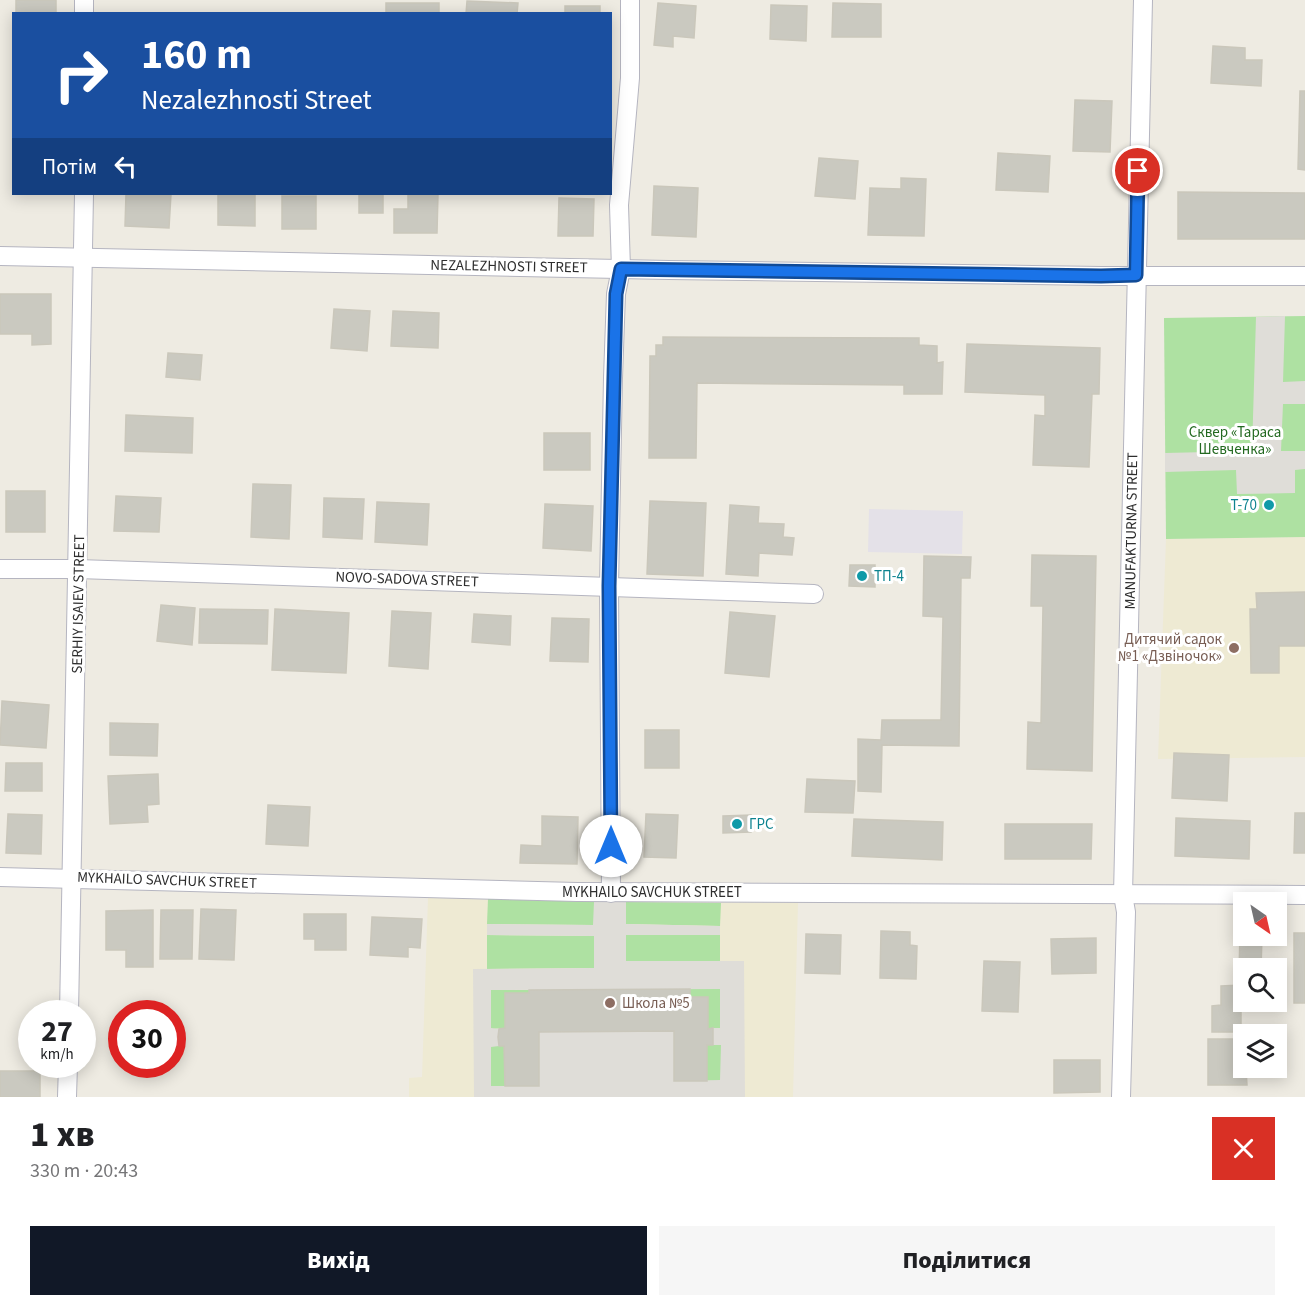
<!DOCTYPE html>
<html lang="uk">
<head>
<meta charset="utf-8">
<style>
	body { margin:0; font-family:"Source Sans 3",sans-serif; background:#f6f6f6; color:#202124; height:100vh; display:flex; flex-direction:column; font-size:22px; white-space:nowrap }
	* { box-sizing:border-box; margin:0 }
	p { font-size:20px; color:#757577 }
	.icon { flex:none; width:33px; height:33px; fill:none; stroke:currentColor; stroke-width:2; stroke-linecap:round; stroke-linejoin:round }
	.map { position:relative; height:1097px; overflow:hidden }
	.drawer { display:flex; flex-direction:column; background:#fff; flex:1 }
	.drawer>* { flex:none }
	.guide { position:absolute; left:12px; top:12px; width:600px; height:183px; border-radius:0px; box-shadow:0 3px 15px #0003; background:#1a4fa0; color:#fff; overflow:hidden }
	.needle { width:39px; rotate:146deg }
	.buttons { position:absolute; left:1233px; top:892px; display:grid; gap:12px }
	.buttons a { display:grid; place-items:center; width:54px; height:54px; border-radius:0px; background:#fff; box-shadow:0 3px 15px #0003; font-size:30px }
	.speed { position:absolute; left:18px; top:1000px; display:flex; gap:12px; font-size:30px; font-weight:700; text-align:center }
	.speed>* { display:grid; place-content:center; width:78px; height:78px; border-radius:50%; background:#fff; box-shadow:0 3px 15px #0003; line-height:1 }
	.speed small { font-size:15px; font-weight:400 }
	.speed .limit { border:9px solid #d22; background:#fff; color:#111 }
	.pin { position:absolute; display:grid; place-items:center; width:51px; height:51px; color:#fff; margin:-26px; border:3px solid #fff; border-radius:50%; box-shadow:0 2px 6px #0007 }
	.me { position:absolute; width:66px; margin:-33px; rotate:0deg; stroke-linejoin:round; filter:drop-shadow(0 0 4px #0008) }
	.turn { display:flex; align-items:center; gap:21px; height:126px; padding:0 30px; font-size:27px }
	.turn .icon { width:78px; height:78px; stroke-width:2.5 }
	.turn b { display:block; font-size:42px; line-height:51px }
	.then { display:flex; align-items:center; height:57px; padding:0 30px; background:#0003; gap:12px; font-size:22px }
	.round { display:grid; place-items:center; flex:none; width:63px; height:63px; border-radius:0px; background:#f6f6f6 }
	.summary { display:flex; align-items:center; justify-content:space-between; height:102px; padding:0 30px }
	h1 { font-size:36px; font-weight:800; line-height:45px }
	.cta { display:flex; gap:12px; margin-top:auto; padding:12px 30px }
	.cta a { flex:1; height:69px; border-radius:0px; background:#111827; color:#fff; font-size:24px; font-weight:800; line-height:69px; text-align:center }
	.cta a+a { background:#f6f6f6; color:#202124 }
	.map>svg:first-child { display:block }
	.industrial { fill:#e4e1e8 }
	.education { fill:#eeead3 }
	.green { fill:#aee1a2 }
	.plaza { fill:#dfddd8; fill-rule:evenodd }
	.building { fill:#cac9c0; stroke:#cac7bb; stroke-width:1.5 }
	.lines { fill:none; stroke-linecap:round; stroke-linejoin:round }
	.street-casing { stroke:#b5b5c0; stroke-width:20 }
	.street { stroke:#fff; stroke-width:18 }
	.route-casing { stroke:#114b97; stroke-width:15 }
	.route { stroke:#1a73e8; stroke-width:10 }
	.culture-dot { fill:#0f9aa8; stroke:#fff; stroke-width:2 }
	.education-dot { fill:#8d6e63; stroke:#fff; stroke-width:2 }
	.labels { text-anchor:middle; stroke-width:6; stroke-linejoin:round; paint-order:stroke }
	.street-label { font-size:15px; fill:#2e2e2e; stroke:#fff }
	.park-label { font-size:15px; fill:#236920; stroke:#fff }
	.culture-label { font-size:15px; fill:#0d838f; stroke:#fff; text-anchor:start }
	.education-label { font-size:15px; fill:#785e54; stroke:#fff; text-anchor:end }
</style>
</head>
<body>
<div class="map">
<svg width="1305" height="1097" viewBox="0 0 1305 1097">
	<rect width="100%" height="100%" fill="#eeebe2"/>
	<path class="industrial" d="M869,509L963,511L962,554L868,552Z"/>
	<g class="education">
		<path d="M1305,537V757L1158,759L1166,539Z"/>
		<path d="M428,898L575,902L798,903L793,1097H409V1078L422,1077Z"/>
	</g>
	<g class="green">
		<path d="M1305,316V537L1166,539L1164,318Z"/>
		<path d="M488,899L594,902V925L487,924Z"/>
		<path d="M626,902L721,903L720,926L626,924Z"/>
		<path d="M487,935L594,936V968L487,969Z"/>
		<rect x="626" y="935" width="94" height="26"/>
		<path d="M690,989H720V1029H708L690,997Z"/>
		<path d="M491,990H529V993H505V1028L491,1029Z"/>
		<rect x="707" y="1045" width="14" height="36"/>
		<path d="M491,1046H504L505,1086H491Z"/>
	</g>
	<g class="plaza">
		<path d="M1285,316L1283,382L1305,381V404H1283L1281,451H1305V469L1295,470V493L1237,494L1236,470L1165,472V453L1252,451L1256,317Z"/>
		<path d="M594,902H626V924L720,926V935H626V961H744L745,1097H474L473,969L594,968V936L487,935V924L593,925ZM720,989V1028H713V1045H721L720,1080L674,1081V1031L539,1032V1086H491V1047L499,1046V1029L491,1028V990Z"/>
	</g>
	<g class="building">
		<rect x="16" y="0" width="40" height="14"/>
		<path d="M467,1L518,3L517,14H466Z"/>
		<rect x="386" y="3" width="53" height="11"/>
		<path d="M658,3L696,6L694,38L673,36V47L654,45Z"/>
		<path d="M833,3L881,4V37H832Z"/>
		<path d="M771,5L807,6L806,41L770,39Z"/>
		<rect x="565" y="6" width="35" height="8"/>
		<path d="M1213,46L1245,48V60H1262L1261,86L1211,83Z"/>
		<path d="M1300,91H1305V170L1298,169Z"/>
		<path d="M1075,100L1112,101L1110,152L1073,151Z"/>
		<path d="M998,153L1050,156L1048,192L996,190Z"/>
		<path d="M819,158L858,161L855,199L815,196Z"/>
		<path d="M901,178L926,179L924,236L868,235L870,188L901,189Z"/>
		<path d="M654,186L698,188L696,237L652,235Z"/>
		<path d="M1178,192L1305,193V239H1178Z"/>
		<path d="M126,194H171L169,228L125,226Z"/>
		<path d="M218,194H255V226L218,225Z"/>
		<rect x="359" y="194" width="24" height="19"/>
		<path d="M408,194H438L437,233H394V209H408Z"/>
		<rect x="282" y="196" width="34" height="33"/>
		<path d="M559,198L594,199L593,236H558Z"/>
		<path d="M0,294H51V344L32,345V334H0Z"/>
		<path d="M334,309L370,311L367,351L331,348Z"/>
		<path d="M393,311L439,313L438,348L391,346Z"/>
		<path d="M663,337L919,338V345L937,346V363L943,362L942,394H904V385L697,383L696,458H649L650,356H656V345H663Z"/>
		<path d="M967,344L1100,348L1099,394H1092L1089,467L1033,465L1035,415L1045,416V395L965,392Z"/>
		<path d="M168,353L202,355L200,380L166,377Z"/>
		<path d="M126,415L193,418L192,453L125,451Z"/>
		<rect x="544" y="433" width="46" height="37"/>
		<path d="M253,484L291,485L289,539L251,537Z"/>
		<rect x="6" y="491" width="39" height="41"/>
		<path d="M116,496L161,498L159,532L114,531Z"/>
		<path d="M324,498L364,499L362,539L323,537Z"/>
		<path d="M650,501L706,503L703,576L647,574Z"/>
		<path d="M377,502L429,504L427,545L375,542Z"/>
		<path d="M545,504L593,506L591,551L543,548Z"/>
		<path d="M730,505L759,507L758,523L784,524L783,537L794,538L792,555L759,553L758,576L726,574Z"/>
		<path d="M1032,555L1096,556L1092,771L1027,769L1028,722L1041,723L1043,606H1031Z"/>
		<path d="M924,556L971,557L970,578H961L959,746L882,745L881,792L858,791V739L881,740L882,720H941L943,617L923,616Z"/>
		<path d="M850,565H875V587L849,586Z"/>
		<path d="M1305,592V646H1279V673H1251L1250,609H1257L1256,593Z"/>
		<path d="M161,605L195,608L192,645L157,641Z"/>
		<path d="M200,609L268,610L267,644L199,643Z"/>
		<path d="M275,609L349,613L346,673L272,670Z"/>
		<path d="M392,611L431,613L428,669L389,666Z"/>
		<path d="M730,612L775,616L769,677L725,673Z"/>
		<path d="M474,614L511,616L510,645L472,642Z"/>
		<path d="M552,618L589,619L588,662L550,661Z"/>
		<path d="M2,701L49,705L46,748L0,745Z"/>
		<path d="M110,723L158,724L157,756L110,755Z"/>
		<rect x="645" y="730" width="34" height="38"/>
		<path d="M1174,753L1229,755L1227,801L1172,798Z"/>
		<path d="M6,763H42V791H5Z"/>
		<path d="M158,774L159,804L147,805L148,822L110,824L108,776Z"/>
		<path d="M807,779L855,781L853,813L805,812Z"/>
		<path d="M268,805L310,807L308,846L266,844Z"/>
		<path d="M1295,813H1305V853H1294Z"/>
		<path d="M8,814L42,815L41,854L6,853Z"/>
		<path d="M646,814L678,815L676,858L644,857Z"/>
		<path d="M751,815V832L723,833V816Z"/>
		<path d="M542,816L578,817L577,864L520,863L521,845L542,846Z"/>
		<path d="M1176,818L1250,821L1249,859L1175,856Z"/>
		<path d="M854,819L943,822L942,860L852,856Z"/>
		<path d="M1005,824H1092L1091,859H1005Z"/>
		<path d="M201,909L236,910L234,960L199,959Z"/>
		<path d="M153,910V967H126V950H106V911Z"/>
		<path d="M161,910H193L192,959H160Z"/>
		<path d="M304,914H346V950H315V939H304Z"/>
		<path d="M372,917L422,919L420,948L408,947V957L370,955Z"/>
		<path d="M881,931L910,932V945L917,946L916,979L880,978Z"/>
		<rect x="1294" y="933" width="11" height="70"/>
		<path d="M806,934L841,935L840,974L805,973Z"/>
		<path d="M1240,934L1262,936L1261,969H1244V973H1239Z"/>
		<path d="M1096,938V973L1052,974L1051,939Z"/>
		<path d="M984,961L1020,962L1018,1012L982,1011Z"/>
		<path d="M1241,985V1032H1212V1006L1221,1005V986Z"/>
		<path d="M690,989V997H708V1029L713,1028V1045H707V1081H674V1031L539,1032V1086H505L504,1046H499L498,1037L499,1029L505,1028V993H529V990Z"/>
		<path d="M1208,1039H1244L1247,1085H1208Z"/>
		<path d="M1054,1060H1100V1092L1054,1093Z"/>
		<rect x="0" y="1071" width="40" height="26"/>
	</g>
	<g class="lines">
		<defs>
			<g id="street">
				<path d="M84,0V14"/>
				<path d="M0,256L669,270L1101,276H1305"/>
				<path d="M0,569H78L814,594"/>
				<path d="M0,877L577,892L1305,895"/>
				<path d="M611,893L609,586L613,378L616,294L621,269L619,205L630,78V0"/>
				<path d="M69,1014L84,194"/>
				<path d="M67,1097L68,1065"/>
				<path d="M1121,1097L1126,912L1123,895L1143,0"/>
			</g>
		</defs>
		<use href="#street" class="street-casing"/>
		<use href="#street" class="street"/>
	</g>
	<g class="lines">
		<defs>
			<path id="route" d="M611,846L609,586L616,294L621,269L1101,276L1136,275L1138,171"/>
		</defs>
		<use href="#route" class="route-casing"/>
		<use href="#route" class="route"/>
	</g>
	<g class="culture-dot">
		<circle cx="1269" cy="505" r="6"/>
		<circle cx="862" cy="576" r="6"/>
		<circle cx="737" cy="824" r="6"/>
	</g>
	<g class="education-dot">
		<circle cx="1234" cy="648" r="6"/>
		<circle cx="610" cy="1003" r="6"/>
	</g>
	<g class="labels">
		<g class="street-label">
			<text transform="translate(509 266) rotate(1)" y="5">NEZALEZHNOSTI STREET</text>
			<text transform="translate(1131 531) rotate(-89)" y="5">MANUFAKTURNA STREET</text>
			<text transform="translate(407 579) rotate(2)" y="5">NOVO-SADOVA STREET</text>
			<text transform="translate(78 604) rotate(-89)" y="5">SERHIY ISAIEV STREET</text>
			<text transform="translate(167 880) rotate(2)" y="5">MYKHAILO SAVCHUK STREET</text>
			<text x="652" y="897">MYKHAILO SAVCHUK STREET</text>
		</g>
		<g class="park-label">
			<text x="1235" y="437">Сквер «Тараса<tspan x="1235" dy="17">Шевченка»</tspan></text>
		</g>
		<g class="culture-label">
			<text x="1257" y="510" text-anchor="end">Т-70</text>
			<text x="874" y="581">ТП-4</text>
			<text x="749" y="829">ГРС</text>
		</g>
		<g class="education-label">
			<text x="1222" y="644">Дитячий садок<tspan x="1222" dy="17">№1 «Дзвіночок»</tspan></text>
			<text x="622" y="1008" text-anchor="start">Школа №5</text>
		</g>
	</g>
</svg>
<div class="buttons">
<a><svg class="needle" viewBox="-14 -14 28 28"><path d="M0-13l5 13h-10z" fill="#e53935"/><path d="M0 13l5-13h-10z" fill="#757577"/></svg></a>
<a><svg class="icon" aria-label="search" viewBox="0 0 24 24"><circle cx="10" cy="10" r="6"/><path d="M15 15l6 6"/></svg></a>
<a><svg class="icon" aria-label="layers" viewBox="0 0 24 24"><path d="M12 4l9 5-9 5-9-5zM3 14l9 5 9-5"/></svg></a>
</div>
<div class="speed"><div>27<small>km/h</small></div><div class="limit">30</div></div>
<div class="pin" style="left:1138px;top:171px;background:#d93025"><svg class="icon" aria-label="arrive" viewBox="0 0 24 24"><path d="M6 21V4h12l-3 4 3 4H6"/></svg></div>
<svg class="me" style="left:611px;top:846px" viewBox="-20 -20 40 40"><circle r="19" fill="#fff"/><path d="M0-13L10 11 0 6-10 11z" fill="#1a73e8"/></svg>
<div class="guide">
<div class="turn"><svg class="icon" aria-label="right" viewBox="0 0 24 24"><path d="M7 20v-9h11M14 6l5 5-5 5"/></svg><div><b>160 m</b>Nezalezhnosti Street</div></div>
<div class="then">Потім<svg class="icon" aria-label="left" viewBox="0 0 24 24"><path d="M17 20v-9H6M10 6l-5 5 5 5"/></svg></div>
</div>
</div>
<section class="drawer">
<div class="summary"><div><h1>1 хв</h1><p>330 m · 20:43</p></div><a class="round" style="background:#d93025;color:#fff"><svg class="icon" aria-label="close" viewBox="0 0 24 24"><path d="M6 6l12 12M18 6L6 18"/></svg></a></div>
<div class="cta"><a>Вихід</a><a>Поділитися</a></div>
</section>
</body>
</html>
